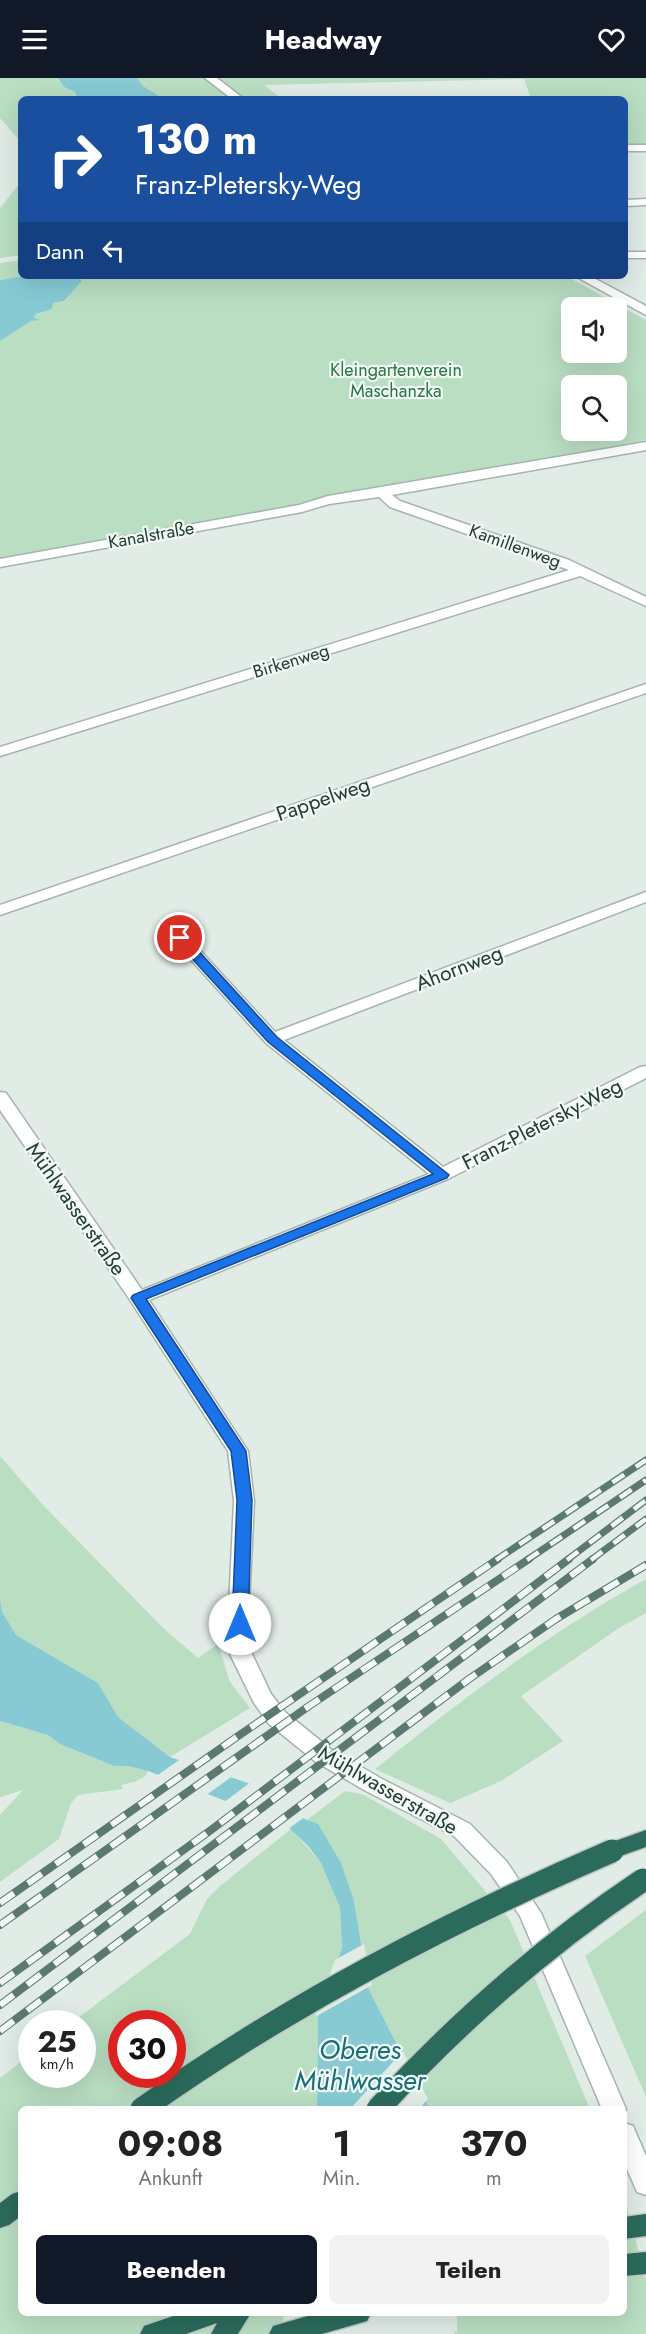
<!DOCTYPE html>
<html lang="de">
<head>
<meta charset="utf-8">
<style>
	body { margin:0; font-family:Jost,sans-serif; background:#f2f2f2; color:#222; height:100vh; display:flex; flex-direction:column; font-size:22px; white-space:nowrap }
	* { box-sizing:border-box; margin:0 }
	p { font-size:20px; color:#767676 }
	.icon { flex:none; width:33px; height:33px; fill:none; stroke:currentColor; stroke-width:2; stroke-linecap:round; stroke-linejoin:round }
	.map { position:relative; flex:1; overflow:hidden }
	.side { position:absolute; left:18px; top:2028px; width:609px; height:210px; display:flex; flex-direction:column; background:#fff; border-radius:9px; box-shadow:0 6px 24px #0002 }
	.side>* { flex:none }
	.hud { position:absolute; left:18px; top:18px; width:610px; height:183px; border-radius:9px; box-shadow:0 6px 24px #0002; background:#1a4fa0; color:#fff; overflow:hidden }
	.controls { position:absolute; left:561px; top:219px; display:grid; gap:12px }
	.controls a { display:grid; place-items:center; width:66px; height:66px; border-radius:9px; background:#fff; box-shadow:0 6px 24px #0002; font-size:30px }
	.speed { position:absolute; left:18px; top:1932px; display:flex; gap:12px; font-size:30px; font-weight:700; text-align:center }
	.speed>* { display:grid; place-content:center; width:78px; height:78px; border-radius:50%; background:#fff; box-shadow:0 6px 24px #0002; line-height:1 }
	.speed small { font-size:15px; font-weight:400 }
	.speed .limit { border:9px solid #d22; background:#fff; color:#111 }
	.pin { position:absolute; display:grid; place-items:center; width:51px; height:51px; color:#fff; margin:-26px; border:3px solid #fff; border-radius:50%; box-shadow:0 2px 6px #0007 }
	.me { position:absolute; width:66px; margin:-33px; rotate:0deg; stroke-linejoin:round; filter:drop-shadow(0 0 4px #0008) }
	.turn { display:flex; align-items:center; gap:21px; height:126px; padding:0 18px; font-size:27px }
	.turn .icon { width:78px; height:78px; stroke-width:2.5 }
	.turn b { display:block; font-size:42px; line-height:51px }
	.then { display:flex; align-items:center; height:57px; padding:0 18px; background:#0003; gap:12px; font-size:22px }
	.eta { display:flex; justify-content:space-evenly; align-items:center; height:102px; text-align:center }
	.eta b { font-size:36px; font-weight:700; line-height:42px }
	.cta { display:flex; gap:12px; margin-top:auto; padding:12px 18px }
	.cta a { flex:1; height:69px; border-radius:9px; background:#111827; color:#fff; font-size:24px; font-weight:700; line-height:69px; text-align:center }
	.cta a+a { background:#f2f2f2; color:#222 }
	header { display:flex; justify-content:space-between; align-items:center; height:78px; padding:0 18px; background:#111827; color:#fff; font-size:27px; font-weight:700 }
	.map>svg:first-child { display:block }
	.green { fill:#b9dec2; fill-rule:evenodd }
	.water { fill:#87cad4 }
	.pier { fill:#e1ece7 }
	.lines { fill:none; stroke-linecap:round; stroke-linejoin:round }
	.minor-casing { stroke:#a4b4ae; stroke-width:3 }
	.highway-casing { stroke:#c1c9c6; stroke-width:3 }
	.minor { fill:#fff; fill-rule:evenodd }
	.highway { fill:#2b6b5c; fill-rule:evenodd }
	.rail-far1-casing { stroke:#5b7970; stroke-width:7 }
	.rail-casing { stroke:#5b7970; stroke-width:8 }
	.rail-far1 { stroke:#f2f9f5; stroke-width:4.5; stroke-dasharray:14; stroke-linecap:butt }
	.rail { stroke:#f2f9f5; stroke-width:6; stroke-dasharray:17; stroke-linecap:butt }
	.highway-bridge-casing { stroke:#c1c9c6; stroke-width:26; stroke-linecap:butt }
	.highway-bridge { stroke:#2b6b5c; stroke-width:23 }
	.route { fill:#1a73e8; stroke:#114b97; stroke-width:1.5 }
	.labels { text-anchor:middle; stroke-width:4.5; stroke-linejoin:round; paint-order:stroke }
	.far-park-label { font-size:18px; fill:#297645; stroke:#f2f9f5 }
	.far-street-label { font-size:18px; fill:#213e35; stroke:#f2f9f5 }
	.street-label { font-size:21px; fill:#213e35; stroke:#f2f9f5 }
	.near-water-label { font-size:27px; font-style:italic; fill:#186f7c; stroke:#f2f9f5 }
</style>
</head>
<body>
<header><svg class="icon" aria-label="menu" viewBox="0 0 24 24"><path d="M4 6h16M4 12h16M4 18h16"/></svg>Headway<svg class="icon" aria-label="heart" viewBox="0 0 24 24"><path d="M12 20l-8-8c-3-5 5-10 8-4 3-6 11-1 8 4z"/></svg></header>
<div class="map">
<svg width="646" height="2256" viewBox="0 0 646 2256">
	<rect width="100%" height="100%" fill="#e1ece7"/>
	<g class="green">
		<path d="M0,0H58L64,9L75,14L77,19L21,21V64L0,40Z"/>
		<path d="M137,0H646V67H626V21H531L524,1L264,7L282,21H164L143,8Z"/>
		<path d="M21,104V177L0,180V130Z"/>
		<path d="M21,182L23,198L0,202V185Z"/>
		<path d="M81,198H566L646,242V362L0,481V263L31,243L38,242L34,240L36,236L52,231V225L64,223L81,204ZM572,230H616V274H572ZM572,308H616V352H572Z"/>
		<path d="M0,1378L42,1426L163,1550L198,1580L218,1566L230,1604L250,1630L170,1679L118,1639L98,1605L16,1557L1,1534L0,1521Z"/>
		<path d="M646,1501V1535L619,1550L521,1618L563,1663L501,1703L450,1725L375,1691C462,1621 549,1555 646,1501Z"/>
		<path d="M0,1643L48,1657L60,1666L114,1688H129L148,1692L146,1698L134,1704L121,1707L123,1711L78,1717L71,1725L59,1761L0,1804V1737L23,1712L0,1719Z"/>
		<path d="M345,1713L362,1716L441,1761L510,1842L590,2031H430L369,1912L354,1823L308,1741Z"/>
		<path d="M291,1751L321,1785L340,1830L342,1870L318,1939L317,2031H21V2235H287L284,2256H0V2000L31,1976L32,1996H82V1946L71,1945L190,1856L207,1821L220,1808ZM122,1946H172V1996H122Z"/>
		<path d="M646,1832V2019L585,1878Z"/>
		<path d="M624,2118L646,2202V2256H454V2235H624Z"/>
	</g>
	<g class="water">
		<path d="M58,0H137L143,8L164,21H75L77,19L75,14L64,9Z"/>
		<path d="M23,198H81V204L64,223L53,225L52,231L36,236L34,240L40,242L31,243L0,263V202Z"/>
		<path d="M0,1521L2,1534L16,1557L98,1605L118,1639L170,1679L248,1705L273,1716L305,1741L318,1746L341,1785L354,1823L369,1912L430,2031H317L318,1939L342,1870L340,1830L321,1785L308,1768L285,1746L148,1693L129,1688H114L60,1666L48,1657L0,1643Z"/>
	</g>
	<g class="pier">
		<path d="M182,1680L234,1697L205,1718L155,1699Z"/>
		<path d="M252,1703L274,1714L306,1738L287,1752L283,1748L223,1725Z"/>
		<path d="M364,1866L372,1907L315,1939L335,1882Z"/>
		<path d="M403,1973L428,2021L419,2031H350Z"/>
		<path d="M284,2235H457V2254L446,2256H281Z"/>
	</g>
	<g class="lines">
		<defs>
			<g id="minor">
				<path d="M205,0H217L244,21H232Z"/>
				<rect x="626" y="67" width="20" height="6"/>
				<path d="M646,121V127L626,128V122Z"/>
				<rect x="626" y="174" width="20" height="6"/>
				<path d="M575,198H590L646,228V237Z"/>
				<path d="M646,364V372L392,417L400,423L569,482L646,519V528L580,498L0,678V669L569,492L390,429L379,419L329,426L302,434L0,489V481L299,427L328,418Z"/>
				<path d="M646,606V615L0,837V827Z"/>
				<path d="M646,814V824L284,962L443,1089L640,989L646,988V1000L448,1101L149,1222L248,1373L254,1423L249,1528L252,1576L271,1616L285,1634L332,1672L382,1701L470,1746L507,1784L541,1835L626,2031L624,2035V2031H602L520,1838L491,1796L454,1758L366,1713L316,1684L269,1646L254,1625L230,1576L229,1528L234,1423L228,1373L130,1222L0,1032V1014L6,1015L142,1212L429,1096L266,965L174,863L172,860L174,857H186L275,954Z"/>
				<path d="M624,2045L633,2048L646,2078V2117L637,2114L624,2084Z"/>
			</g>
			<g id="highway">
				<path d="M646,1752V1769L612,1781L604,1779L601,1773L604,1767Z"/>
				<path d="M21,2113V2138L9,2147L0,2150V2125L12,2116Z"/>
				<path d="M646,2136V2158L624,2161V2139Z"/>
				<path d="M646,2174V2196L624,2198V2176Z"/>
				<path d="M182,2235H251L238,2256H211L217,2245L186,2256H140L144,2248Z"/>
				<path d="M318,2235H371L367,2243L322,2256H269L273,2248Z"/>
			</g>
		</defs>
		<use href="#minor" class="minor-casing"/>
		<use href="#highway" class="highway-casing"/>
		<use href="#minor" class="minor"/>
		<use href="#highway" class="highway"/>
		<defs>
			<g id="rail-far1">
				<path d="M496,1482L646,1382"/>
				<path d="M527,1482L646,1402"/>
				<path d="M567,1482L646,1422"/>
				<path d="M591,1482L646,1441"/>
			</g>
			<g id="rail">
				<path d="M0,1825L241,1656L498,1481"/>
				<path d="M0,1847L309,1628L529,1481"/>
				<path d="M0,1905L211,1752L569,1481"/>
				<path d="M0,1927L593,1481"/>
				<path d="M0,1953L469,1601L556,1541L646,1487"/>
			</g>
		</defs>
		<use href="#rail-far1" class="rail-far1-casing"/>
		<use href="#rail" class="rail-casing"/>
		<use href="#rail-far1" class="rail-far1"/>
		<use href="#rail" class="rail"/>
		<defs>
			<g id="highway-bridge">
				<path d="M142,2031C291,1926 445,1845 612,1773"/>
				<path d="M378,2031C458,1944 544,1868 643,1802"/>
			</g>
		</defs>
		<use href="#highway-bridge" class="highway-bridge-casing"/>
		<use href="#highway-bridge" class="highway-bridge"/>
	</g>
	<path class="route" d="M180,856L184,857L277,959L449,1097L447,1100L146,1221L246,1373L252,1422L248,1546L245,1550H234L232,1546L237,1422L231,1373L131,1220L133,1217L433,1096L268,964L176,863V857Z"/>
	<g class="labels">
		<g class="far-park-label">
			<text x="396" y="298">Kleingartenverein<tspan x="396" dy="21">Maschanzka</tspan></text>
		</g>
		<g class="far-street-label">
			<text transform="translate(151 457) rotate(-10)" y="6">Kanalstraße</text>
			<text transform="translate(515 468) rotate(20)" y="6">Kamillenweg</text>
			<text transform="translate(291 583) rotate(-17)" y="6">Birkenweg</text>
		</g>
		<g class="street-label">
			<text transform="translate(323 721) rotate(-19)" y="7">Pappelweg</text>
			<text transform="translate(459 890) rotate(-21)" y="7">Ahornweg</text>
			<text transform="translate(542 1046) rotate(-27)" y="7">Franz-Pletersky-Weg</text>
			<text transform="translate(76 1131) rotate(55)" y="7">Mühlwasserstraße</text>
			<text transform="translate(388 1712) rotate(30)" y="7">Mühlwasserstraße</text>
		</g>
		<g class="near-water-label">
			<text x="360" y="1981">Oberes<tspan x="360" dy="31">Mühlwasser</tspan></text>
		</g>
	</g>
</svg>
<div class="controls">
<a><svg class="icon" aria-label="sound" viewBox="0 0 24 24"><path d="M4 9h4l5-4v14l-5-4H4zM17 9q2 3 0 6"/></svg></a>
<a><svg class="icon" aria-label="search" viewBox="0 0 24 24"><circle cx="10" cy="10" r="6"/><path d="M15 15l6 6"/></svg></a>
</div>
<div class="speed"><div>25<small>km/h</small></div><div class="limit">30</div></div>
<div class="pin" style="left:180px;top:860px;background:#d93025"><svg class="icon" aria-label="arrive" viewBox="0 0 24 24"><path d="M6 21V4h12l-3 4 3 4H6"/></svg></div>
<svg class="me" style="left:240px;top:1546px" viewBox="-20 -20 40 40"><circle r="19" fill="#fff"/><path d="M0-13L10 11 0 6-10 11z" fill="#1a73e8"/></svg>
<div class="hud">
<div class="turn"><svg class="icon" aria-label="right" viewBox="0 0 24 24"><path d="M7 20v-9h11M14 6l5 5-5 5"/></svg><div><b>130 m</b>Franz-Pletersky-Weg</div></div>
<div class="then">Dann<svg class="icon" aria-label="left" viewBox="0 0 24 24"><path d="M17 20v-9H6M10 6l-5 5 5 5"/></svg></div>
</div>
<section class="side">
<div class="eta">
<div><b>09:08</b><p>Ankunft</p></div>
<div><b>1</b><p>Min.</p></div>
<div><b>370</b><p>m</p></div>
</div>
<div class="cta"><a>Beenden</a><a>Teilen</a></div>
</section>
</div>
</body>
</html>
